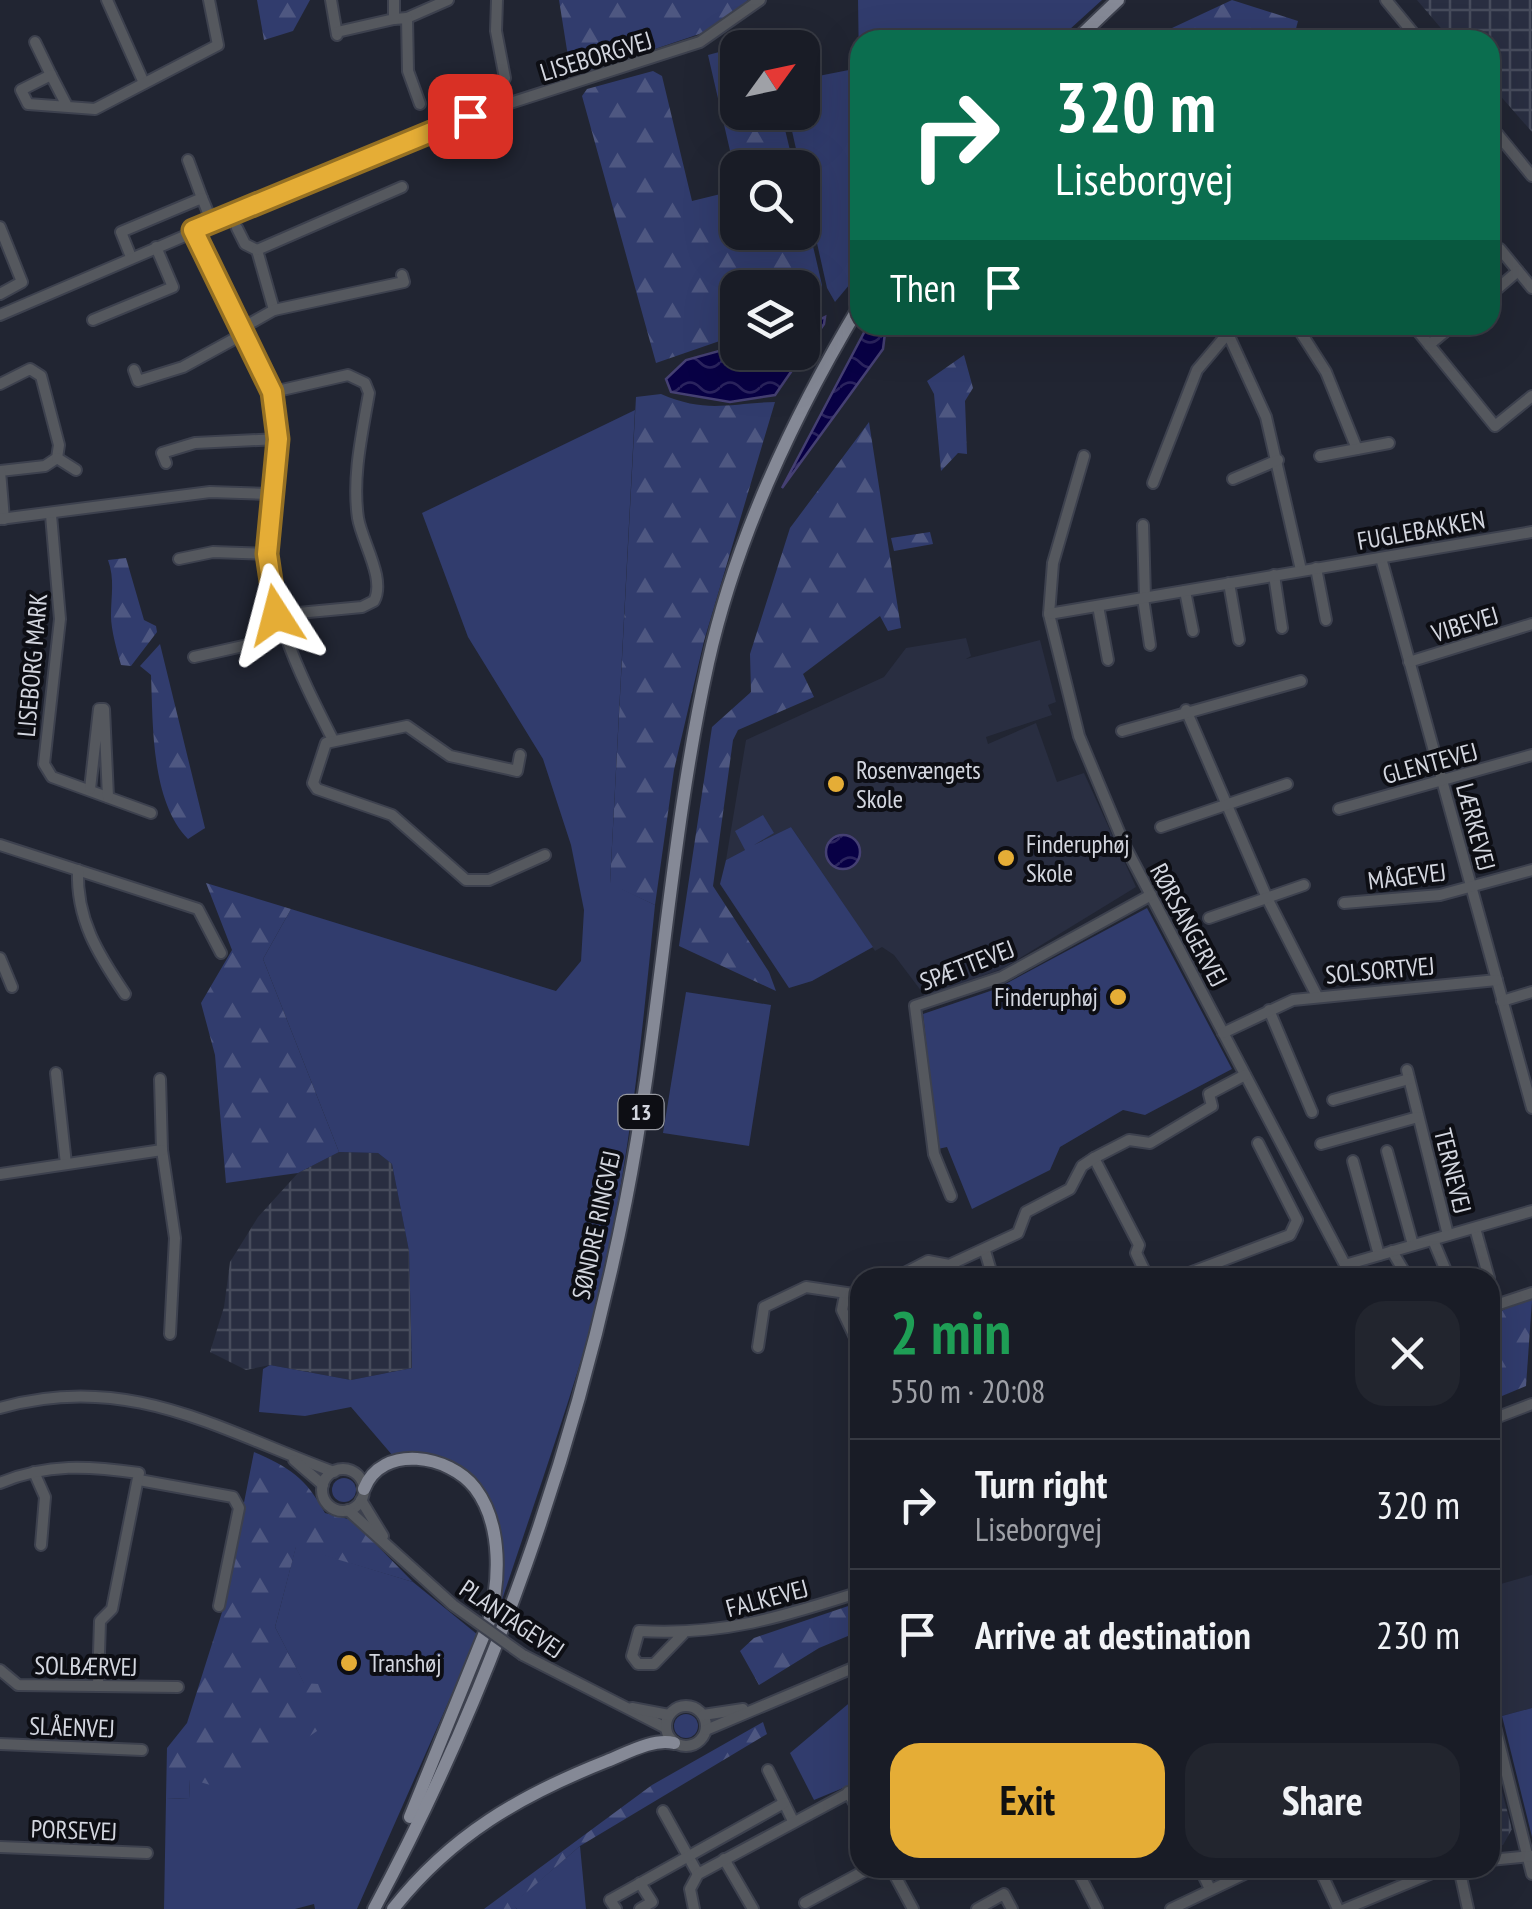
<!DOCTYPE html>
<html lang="en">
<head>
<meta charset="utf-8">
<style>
	body { margin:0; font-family:"PT Sans Narrow",sans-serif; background:#22252e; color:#f1f3f6; height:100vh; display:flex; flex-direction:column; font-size:38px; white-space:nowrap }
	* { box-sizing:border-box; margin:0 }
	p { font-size:32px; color:#9fa1a7 }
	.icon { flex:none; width:55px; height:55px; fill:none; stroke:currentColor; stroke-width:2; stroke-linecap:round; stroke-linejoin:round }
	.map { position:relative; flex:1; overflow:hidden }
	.drawer { position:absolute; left:850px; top:1268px; width:650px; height:610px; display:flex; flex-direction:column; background:#191c26; border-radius:30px; box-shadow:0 10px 40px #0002,0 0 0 2px #373a43 }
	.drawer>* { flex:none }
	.top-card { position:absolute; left:850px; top:30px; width:650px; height:305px; border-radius:30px; box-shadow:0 10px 40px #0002,0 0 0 2px #373a43; background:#0b6e4f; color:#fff; overflow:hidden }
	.needle { width:65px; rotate:57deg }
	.fabs { position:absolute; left:720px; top:30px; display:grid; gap:20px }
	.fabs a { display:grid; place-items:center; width:100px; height:100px; border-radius:20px; background:#191c26; box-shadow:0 10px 40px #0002,0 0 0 2px #373a43; font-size:50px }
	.pin { position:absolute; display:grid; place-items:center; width:85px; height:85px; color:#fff; margin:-42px; border-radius:20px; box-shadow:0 5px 15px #0006 }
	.me { position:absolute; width:110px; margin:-55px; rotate:351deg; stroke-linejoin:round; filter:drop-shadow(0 0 8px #0008) }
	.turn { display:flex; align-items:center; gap:35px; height:210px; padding:0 40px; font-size:45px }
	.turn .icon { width:130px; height:130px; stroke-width:2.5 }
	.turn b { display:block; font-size:70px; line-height:85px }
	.then { display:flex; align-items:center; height:95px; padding:0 40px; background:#0003; gap:20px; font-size:38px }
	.round { display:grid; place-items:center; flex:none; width:105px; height:105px; border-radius:30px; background:#22252e }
	.summary { display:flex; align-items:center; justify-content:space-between; height:170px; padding:0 40px }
	h1 { font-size:60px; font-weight:600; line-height:75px; color:#1e9e55 }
	.action { display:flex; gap:20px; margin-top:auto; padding:20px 40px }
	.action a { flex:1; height:115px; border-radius:30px; background:#e5ad36; color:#111; font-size:40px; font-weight:600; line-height:115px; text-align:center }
	.action a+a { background:#22252e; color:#f1f3f6 }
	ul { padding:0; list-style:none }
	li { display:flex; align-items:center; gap:30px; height:130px; padding:0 40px; border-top:2px solid #373a43 }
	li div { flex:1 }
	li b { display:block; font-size:38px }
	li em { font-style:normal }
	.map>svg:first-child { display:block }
	.built { fill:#292e41 }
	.industrial { fill:url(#industrial-grid) }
	.green { fill:#313c6d }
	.forest { fill:url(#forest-firs) }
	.water { fill:url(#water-waves); stroke:#454073; stroke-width:2.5 }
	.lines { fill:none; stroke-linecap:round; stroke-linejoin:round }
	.minor-casing { stroke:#3d414e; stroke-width:14 }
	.major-casing { stroke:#3d414e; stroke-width:16 }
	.minor { stroke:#55585e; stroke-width:10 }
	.major { stroke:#858996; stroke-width:12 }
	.minor-bridge-casing { stroke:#3d414e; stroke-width:14; stroke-linecap:butt }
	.minor-bridge { stroke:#55585e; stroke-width:10 }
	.route-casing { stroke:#957023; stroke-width:25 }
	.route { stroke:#e5ad36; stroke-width:18 }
	.poi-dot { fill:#e5ad36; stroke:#0d0e14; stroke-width:4 }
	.labels { text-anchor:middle; stroke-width:8; stroke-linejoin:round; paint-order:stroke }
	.shield { fill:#0d0e14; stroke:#989aa2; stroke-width:2.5 }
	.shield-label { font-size:22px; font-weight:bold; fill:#d3d6df }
	.street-label { font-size:25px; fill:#d3d6df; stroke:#0d0e14 }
	.poi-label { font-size:25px; fill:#d3d6df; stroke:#0d0e14; text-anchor:start }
</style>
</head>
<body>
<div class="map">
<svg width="1532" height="1909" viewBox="0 0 1532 1909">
	<defs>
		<pattern id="industrial-grid" width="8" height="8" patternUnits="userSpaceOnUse" patternTransform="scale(2.5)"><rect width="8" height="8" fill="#292e41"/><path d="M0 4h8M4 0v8" fill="none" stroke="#474c5c"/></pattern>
		<pattern id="forest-firs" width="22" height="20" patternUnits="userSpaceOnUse" patternTransform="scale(2.5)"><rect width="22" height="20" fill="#313c6d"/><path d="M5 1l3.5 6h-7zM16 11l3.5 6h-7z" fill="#4e5781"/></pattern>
		<pattern id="water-waves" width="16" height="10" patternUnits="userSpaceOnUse" patternTransform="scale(2.5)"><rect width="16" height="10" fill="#080045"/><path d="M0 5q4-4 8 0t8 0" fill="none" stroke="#2b245f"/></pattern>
	</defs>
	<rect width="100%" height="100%" fill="#212532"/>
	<g class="built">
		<path d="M966,638L971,656L966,659L1040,640L1056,702L1048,705L1052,715L986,737L988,744L1036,723L1057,782L1084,773L1136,887L1002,969L925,996L894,955L882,947L875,951L791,827L726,860L746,740L884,677L906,648Z"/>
		<path d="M1532,1575V1708L1502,1716L1490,1667V1587Z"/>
	</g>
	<g class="industrial">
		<path d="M1417,0H1532V132L1490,84V40H1451Z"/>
		<path d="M339,1152L378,1153L392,1164L409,1251L412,1368L351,1380L270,1365L246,1370L210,1352L224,1307L230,1262L258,1217L298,1173Z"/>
		<path d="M1490,1746L1512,1829L1503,1845L1490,1847Z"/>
	</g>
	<g class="green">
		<path d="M858,0H1102L1058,40H860V272L835,302L827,288L788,113L802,112L803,79L859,68Z"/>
		<path d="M635,410L610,883L655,905C640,1056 625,1211 582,1357C557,1440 528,1521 501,1603C501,1526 492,1439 393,1456L351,1407L305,1416L259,1412L263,1369L270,1365L351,1380L412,1368L409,1251L392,1164L378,1153L339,1152L263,959L291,909L556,991L581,961L584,910L571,845L543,759L468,637L422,513Z"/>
		<path d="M763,815L774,833L754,845L791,827L873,947L812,981L789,988L720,884L726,860L745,850L735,831Z"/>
		<path d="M1147,908L1232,1069L1145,1115L1123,1110L1060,1147L1050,1170L972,1209L947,1147L938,1149L923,1014L996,989Z"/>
		<path d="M686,992L771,1005L749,1146L663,1133Z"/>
		<circle cx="344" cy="1490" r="12"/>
		<path d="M296,1546L413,1582L478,1635L357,1909H315L314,1904L295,1909H164L166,1799L189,1798L190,1778L304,1684L275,1627Z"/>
		<path d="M860,1694V1781L814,1800L790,1753Z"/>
		<path d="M1532,1708V1837L1502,1716Z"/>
		<circle cx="686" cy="1726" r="12"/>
		<path d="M580,1846L586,1909H517L512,1904Z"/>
	</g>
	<g class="forest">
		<path d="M257,0H310L293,31L264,40Z"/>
		<path d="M559,0H748L717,28L578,75L570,69Z"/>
		<path d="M1232,0L1298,21L1293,40H1159L1172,28Z"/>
		<path d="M738,47V112L781,113L794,167L738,168L737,181L708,55Z"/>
		<path d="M653,71L662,76L692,201L737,190L738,232H802L803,203L822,285L819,301L803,312L802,288H738L737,335L656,363L582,96L587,89Z"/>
		<path d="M964,355L973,388L965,401L967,454L958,453L941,471L934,394L927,381Z"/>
		<path d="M661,394C707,414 729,403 775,402L704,641L674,770L655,905L610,884L636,397Z"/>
		<path d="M869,422L901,628L888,631L880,616L803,674L814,697L738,730L733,740L713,886L769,972L776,991L679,946L712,727L751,692L750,654L790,528Z"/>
		<path d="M930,532L933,544L894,551L891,538Z"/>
		<path d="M126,558L144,620L156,626L157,632L131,666L121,665C117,651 111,630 111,616C111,596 115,579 108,560Z"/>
		<path d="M160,644L205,828L188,839C151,801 153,726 151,675L140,666Z"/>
		<path d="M206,883L291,909L263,959L339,1152L298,1173L226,1183L215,1055L201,1003L232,950Z"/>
		<path d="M1522,1300H1532L1526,1386L1490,1401V1317Z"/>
		<path d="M254,1452C289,1467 306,1478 325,1513L352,1520L413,1582L296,1547L275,1627L304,1683L318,1684L333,1720L304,1740L270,1716L272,1774L217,1787L190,1779L189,1798L166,1799L167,1748L187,1723L223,1609Z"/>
		<path d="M860,1602V1631L819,1648L759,1685L740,1651L754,1638Z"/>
		<path d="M763,1722L767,1734L580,1846L513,1904L517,1909H484L652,1785Z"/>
	</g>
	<g class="water">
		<path d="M825,317L824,324L775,395L730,402L671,392L666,379L686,360L737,346L738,352H802L803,328Z"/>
		<path d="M868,325H886L883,349L782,488Z"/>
		<circle cx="843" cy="852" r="17"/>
	</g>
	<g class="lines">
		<defs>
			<g id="minor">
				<path d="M107,0L144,83"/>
				<path d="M331,0L337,35"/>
				<path d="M497,0L496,31L505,78"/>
				<path d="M1386,0L1419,40"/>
				<path d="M407,18L448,0"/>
				<path d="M394,19L407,18L408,71L420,104"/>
				<path d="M337,32L394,19V0"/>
				<path d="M35,42L51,75"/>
				<path d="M67,106L51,75L21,90L28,104L95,109L218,45L209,0"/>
				<path d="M1490,125L1532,176"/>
				<path d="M188,160L202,198"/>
				<path d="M0,227L22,282L0,294"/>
				<path d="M237,228L245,244L257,250L274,310"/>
				<path d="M193,230C215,274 264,351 273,395C282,440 269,480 268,524C265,606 297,669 333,740"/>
				<path d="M1500,249L1532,288"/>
				<path d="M257,250L402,187"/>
				<path d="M131,257L121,232L202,198L212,222"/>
				<path d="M1490,295L1518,271"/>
				<path d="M0,315L451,122L700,42L760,0"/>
				<path d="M93,320L173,287L156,247"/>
				<path d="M1224,325L1266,417L1301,570"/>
				<path d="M1296,325L1326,372L1357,449"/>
				<path d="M1413,325L1495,426L1532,396"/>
				<path d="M242,328L274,310L404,282L402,275"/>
				<path d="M1429,345L1453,325"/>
				<path d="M134,370L138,381L183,367L245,333"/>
				<path d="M0,384L30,369L41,376L59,445L57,458L45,466L0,471"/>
				<path d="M273,392L348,375L365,383L369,393C362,434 352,477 358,518C362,542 386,579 374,601L362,607L277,615"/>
				<path d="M1084,456L1053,563L1049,614L1079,736L1124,844L1352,1278"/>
				<path d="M1320,456L1389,443"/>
				<path d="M57,458L76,470"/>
				<path d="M166,463L162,453L195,443L278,439"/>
				<path d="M0,471L4,519"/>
				<path d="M1233,479L1278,460"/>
				<path d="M1153,483L1197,370L1229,332"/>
				<path d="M51,515L60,619L44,764L52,777L151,813"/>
				<path d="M0,519L210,492L270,494"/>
				<path d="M1143,525L1145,598"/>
				<path d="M1381,558L1532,1108"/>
				<path d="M179,559L213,552L267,554"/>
				<path d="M1316,568L1326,620"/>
				<path d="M1274,575L1282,628"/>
				<path d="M1229,583L1239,640"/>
				<path d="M1185,591L1193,631"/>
				<path d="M1143,598L1150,645"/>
				<path d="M1098,606L1108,660"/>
				<path d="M1049,614L1532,532"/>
				<path d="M194,657L283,637"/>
				<path d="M1409,662L1532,624"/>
				<path d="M1186,710L1267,898L1317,996"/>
				<path d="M1122,731L1301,681"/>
				<path d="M520,755L517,771L450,756L407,726L326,743L313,783L317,789L392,815L466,880H489L545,855"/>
				<path d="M90,789L99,709H104L108,797"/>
				<path d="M1339,809L1532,755"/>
				<path d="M1161,827L1287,784"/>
				<path d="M0,845L198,909L221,953"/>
				<path d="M78,870C76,919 98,954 125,994"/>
				<path d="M1344,903L1440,895L1532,870"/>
				<path d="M1209,918L1304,885"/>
				<path d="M0,958L12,987"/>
				<path d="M1502,1001L1532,992"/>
				<path d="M1269,1010L1312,1112"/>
				<path d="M1223,1033L1293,1000L1497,980"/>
				<path d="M1407,1070L1448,1235"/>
				<path d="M56,1073L66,1164"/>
				<path d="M160,1079L162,1150L175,1238L170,1334"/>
				<path d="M1333,1100L1409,1079"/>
				<path d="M1321,1144L1418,1117"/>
				<path d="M1387,1151L1413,1245"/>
				<path d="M1094,1158L1139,1245L1136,1253L1148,1278"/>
				<path d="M1353,1161L1379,1255"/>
				<path d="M0,1174L162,1150"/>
				<path d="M951,1196L934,1154L915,1006L1002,977L1151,895"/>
				<path d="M1475,1228L1489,1278"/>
				<path d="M1433,1240L1449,1278"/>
				<path d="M985,1251L993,1278"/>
				<path d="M1392,1251L1408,1278"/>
				<path d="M1345,1265L1532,1211"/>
				<path d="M895,1278L928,1261L949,1265L1018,1233L1026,1212L1070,1189L1082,1166L1094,1158L1129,1140L1150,1143L1212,1106L1209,1094L1245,1075"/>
				<path d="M1176,1278L1290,1235L1297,1220L1258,1143"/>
				<path d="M845,1295L842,1310L860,1348"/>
				<path d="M1490,1307L1532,1293"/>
				<path d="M758,1347L764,1307L806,1287L860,1295"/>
				<path d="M0,1408C128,1371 219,1430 334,1472"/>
				<path d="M1490,1420L1532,1404"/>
				<path d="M294,1460L323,1485"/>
				<circle cx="343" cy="1490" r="21"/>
				<path d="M34,1472L45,1497L41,1545"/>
				<path d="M139,1480L233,1497L239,1508L219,1606"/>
				<path d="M0,1483C47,1463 89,1466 139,1473L112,1609L100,1621L98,1685"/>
				<path d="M361,1500L383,1536"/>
				<path d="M348,1510L453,1605"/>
				<path d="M683,1634L654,1664H638L632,1656L639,1631C722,1636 782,1617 860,1592"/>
				<path d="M523,1655L666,1728"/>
				<path d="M0,1670L18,1685L178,1687"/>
				<circle cx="686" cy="1726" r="20"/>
				<path d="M1490,1707L1532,1874"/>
				<path d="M632,1708L669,1715"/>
				<path d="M703,1715L743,1709"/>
				<path d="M706,1730L860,1665"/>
				<path d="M0,1744L142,1750"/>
				<path d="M768,1770L793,1821"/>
				<path d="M848,1792L860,1813"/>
				<path d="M663,1811L698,1874"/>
				<path d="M0,1847L147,1853"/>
				<path d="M724,1859L753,1909"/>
				<path d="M1490,1860L1532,1856"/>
				<path d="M891,1868L913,1909"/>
				<path d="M1076,1868L1097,1909"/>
				<path d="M1200,1868L1210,1889"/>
				<path d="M1319,1868L1338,1909"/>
				<path d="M1459,1868L1468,1909"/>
				<path d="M805,1903L870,1868"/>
				<path d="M616,1909L610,1900L784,1803"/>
				<path d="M640,1909L652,1902L640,1883"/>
				<path d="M694,1909L690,1889L698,1874L860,1787"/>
				<path d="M977,1909L1004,1894L1012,1909"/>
				<path d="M1171,1909L1257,1868"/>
				<path d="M1345,1909L1444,1868"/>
			</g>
			<g id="major">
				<path d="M1076,40L1118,0"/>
				<path d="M364,1489C382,1443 450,1455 475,1488C503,1525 500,1583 488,1625L410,1817"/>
				<path d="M374,1909C492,1690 578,1444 626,1200C661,1022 669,840 708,663C736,537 794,415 860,305"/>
				<path d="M393,1909C451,1835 521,1795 607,1761C627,1753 653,1738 674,1743"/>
			</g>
		</defs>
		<use href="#minor" class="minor-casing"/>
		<use href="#major" class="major-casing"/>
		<use href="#minor" class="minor"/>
		<use href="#major" class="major"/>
		<defs>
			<path id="minor-bridge" d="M453,1605L523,1655"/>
		</defs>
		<use href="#minor-bridge" class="minor-bridge-casing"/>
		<use href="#minor-bridge" class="minor-bridge"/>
	</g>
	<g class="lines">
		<defs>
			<path id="route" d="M276,615L267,554L278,439L272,392L193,230L470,116"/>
		</defs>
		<use href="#route" class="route-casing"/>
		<use href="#route" class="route"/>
	</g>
	<g class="poi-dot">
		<circle cx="836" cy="784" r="10"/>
		<circle cx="1006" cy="858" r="10"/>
		<circle cx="1118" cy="997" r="10"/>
		<circle cx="349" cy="1663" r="10"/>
	</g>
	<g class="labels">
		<rect class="shield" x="618.5" y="1095" width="45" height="34" rx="8"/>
		<g class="shield-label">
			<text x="641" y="1120">13</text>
		</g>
		<g class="street-label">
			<text transform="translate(596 56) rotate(-17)" y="9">LISEBORGVEJ</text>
			<text transform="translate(1421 530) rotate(-10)" y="9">FUGLEBAKKEN</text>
			<text transform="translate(1465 624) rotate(-17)" y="9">VIBEVEJ</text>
			<text transform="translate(32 665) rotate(-85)" y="9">LISEBORG MARK</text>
			<text transform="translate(1430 763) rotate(-15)" y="9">GLENTEVEJ</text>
			<text transform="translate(1476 827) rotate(75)" y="9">LÆRKEVEJ</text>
			<text transform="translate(1407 876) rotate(-7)" y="9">MÅGEVEJ</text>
			<text transform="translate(1189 925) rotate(62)" y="9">RØRSANGERVEJ</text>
			<text transform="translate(967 965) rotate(-21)" y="9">SPÆTTEVEJ</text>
			<text transform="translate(1380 970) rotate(-5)" y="9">SOLSORTVEJ</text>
			<text transform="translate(1453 1171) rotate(76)" y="9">TERNEVEJ</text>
			<text transform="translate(596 1225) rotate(-78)" y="9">SØNDRE RINGVEJ</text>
			<text transform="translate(767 1598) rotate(-15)" y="9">FALKEVEJ</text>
			<text transform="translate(512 1619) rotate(34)" y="9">PLANTAGEVEJ</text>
			<text transform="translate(86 1666) rotate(1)" y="9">SOLBÆRVEJ</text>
			<text transform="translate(72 1727) rotate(2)" y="9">SLÅENVEJ</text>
			<text transform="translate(74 1830) rotate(2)" y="9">PORSEVEJ</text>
		</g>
		<g class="poi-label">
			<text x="856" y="779">Rosenvængets<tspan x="856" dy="29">Skole</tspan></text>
			<text x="1026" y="853">Finderuphøj<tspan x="1026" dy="29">Skole</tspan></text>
			<text x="1098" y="1006" text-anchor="end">Finderuphøj</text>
			<text x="369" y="1672">Transhøj</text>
		</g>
	</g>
</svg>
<div class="fabs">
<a><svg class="needle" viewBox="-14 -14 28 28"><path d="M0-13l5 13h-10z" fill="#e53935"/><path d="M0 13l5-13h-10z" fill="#9fa1a7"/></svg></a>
<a><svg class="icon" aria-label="search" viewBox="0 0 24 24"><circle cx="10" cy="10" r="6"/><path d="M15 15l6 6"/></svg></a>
<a><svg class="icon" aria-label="layers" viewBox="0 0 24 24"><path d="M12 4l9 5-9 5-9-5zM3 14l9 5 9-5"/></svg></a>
</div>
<div class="pin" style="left:470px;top:116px;background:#d93025"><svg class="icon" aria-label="arrive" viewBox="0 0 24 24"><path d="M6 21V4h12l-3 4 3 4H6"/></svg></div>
<svg class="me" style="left:276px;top:615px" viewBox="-20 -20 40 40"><path d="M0-17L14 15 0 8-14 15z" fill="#e5ad36" stroke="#fff" stroke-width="4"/></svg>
<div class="top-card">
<div class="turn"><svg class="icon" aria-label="right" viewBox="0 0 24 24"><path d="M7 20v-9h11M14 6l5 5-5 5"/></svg><div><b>320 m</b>Liseborgvej</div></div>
<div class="then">Then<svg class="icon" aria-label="arrive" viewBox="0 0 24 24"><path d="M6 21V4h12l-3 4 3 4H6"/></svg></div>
</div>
<section class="drawer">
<div class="summary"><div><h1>2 min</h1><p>550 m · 20:08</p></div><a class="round"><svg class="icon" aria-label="close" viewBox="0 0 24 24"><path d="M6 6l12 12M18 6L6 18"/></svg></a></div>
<ul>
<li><svg class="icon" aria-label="right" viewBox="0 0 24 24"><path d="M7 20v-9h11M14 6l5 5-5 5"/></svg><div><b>Turn right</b><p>Liseborgvej</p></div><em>320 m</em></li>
<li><svg class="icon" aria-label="arrive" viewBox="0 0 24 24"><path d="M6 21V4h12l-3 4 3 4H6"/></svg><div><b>Arrive at destination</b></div><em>230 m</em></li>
</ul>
<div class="action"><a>Exit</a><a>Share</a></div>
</section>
</div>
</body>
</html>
